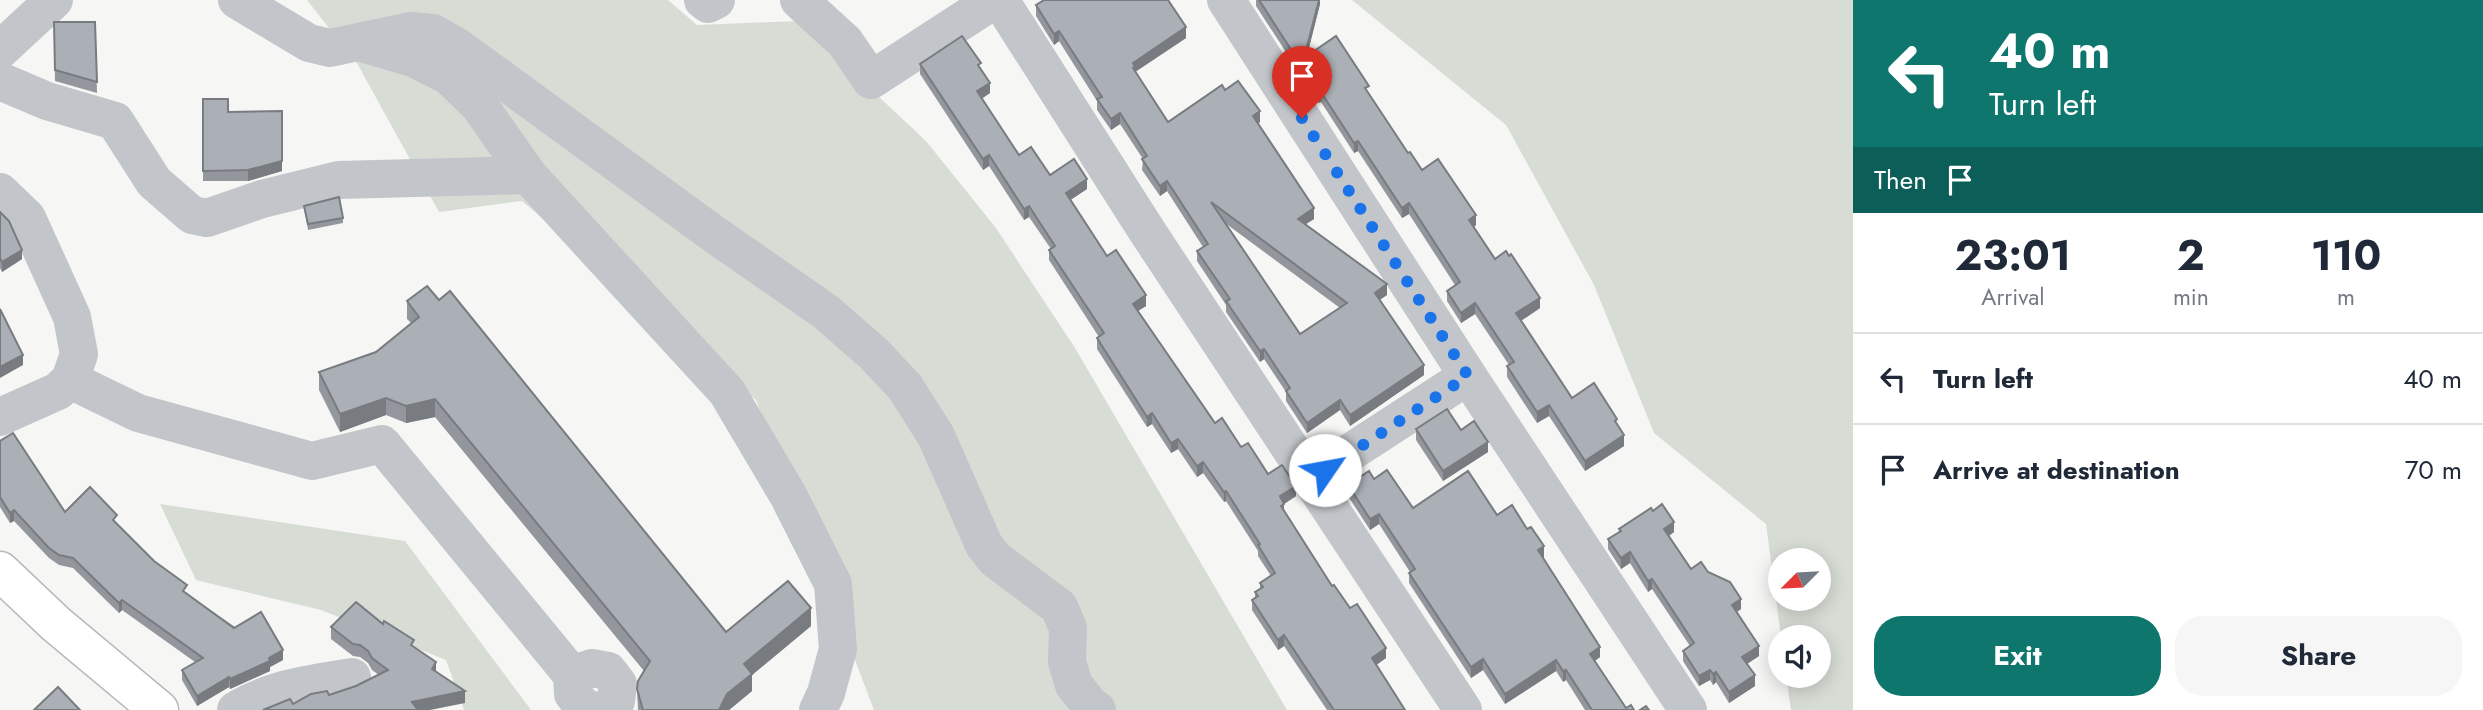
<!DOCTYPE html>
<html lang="en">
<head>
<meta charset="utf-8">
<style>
	body { margin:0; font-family:Jost,sans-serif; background:#f6f6f7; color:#1f2937; height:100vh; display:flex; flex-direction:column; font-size:26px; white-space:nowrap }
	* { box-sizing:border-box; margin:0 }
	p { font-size:23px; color:#747a83 }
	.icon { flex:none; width:38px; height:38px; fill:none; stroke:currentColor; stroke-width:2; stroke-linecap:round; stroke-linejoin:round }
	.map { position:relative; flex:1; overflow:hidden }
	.panel { display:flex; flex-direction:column; background:#fff; width:630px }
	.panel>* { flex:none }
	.top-card { background:#0f766e; color:#fff; overflow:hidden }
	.needle { width:46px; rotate:246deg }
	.buttons { position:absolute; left:1768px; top:548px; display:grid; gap:14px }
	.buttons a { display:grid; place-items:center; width:63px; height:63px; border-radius:50%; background:#fff; box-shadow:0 4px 18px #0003; font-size:35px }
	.pin { position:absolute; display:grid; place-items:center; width:60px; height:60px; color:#fff; margin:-72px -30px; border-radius:50% 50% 50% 0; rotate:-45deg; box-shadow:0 0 7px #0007 }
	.pin .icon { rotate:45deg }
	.me { position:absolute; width:77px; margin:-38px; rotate:57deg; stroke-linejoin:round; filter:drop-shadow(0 0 5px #0008) }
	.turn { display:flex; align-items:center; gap:24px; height:147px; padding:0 21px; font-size:32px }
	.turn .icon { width:91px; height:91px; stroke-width:2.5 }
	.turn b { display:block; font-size:49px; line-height:60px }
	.then { display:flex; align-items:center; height:66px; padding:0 21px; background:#0003; gap:14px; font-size:26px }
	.eta { display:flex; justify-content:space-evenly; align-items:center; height:119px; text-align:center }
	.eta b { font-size:42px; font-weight:700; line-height:49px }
	.action { display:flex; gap:14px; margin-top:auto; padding:14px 21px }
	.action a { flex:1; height:80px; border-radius:28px; background:#0f766e; color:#fff; font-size:28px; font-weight:700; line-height:80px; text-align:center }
	.action a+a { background:#f6f6f7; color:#1f2937 }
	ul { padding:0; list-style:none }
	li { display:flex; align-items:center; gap:21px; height:91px; padding:0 21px; border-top:2px solid #e0e1e3 }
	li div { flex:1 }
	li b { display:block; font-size:26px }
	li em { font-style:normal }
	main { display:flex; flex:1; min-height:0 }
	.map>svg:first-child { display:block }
	.green { fill:#d7ddd5; fill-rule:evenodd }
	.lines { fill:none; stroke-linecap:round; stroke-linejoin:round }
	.major-casing { stroke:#b6b9bd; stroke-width:41 }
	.minor { stroke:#c2c5c9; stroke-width:38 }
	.major { stroke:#fff; stroke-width:38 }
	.wall { fill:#93979d; fill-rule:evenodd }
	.shaded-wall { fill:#787b80 }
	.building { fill:#abb0b7; stroke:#787b80; stroke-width:2; fill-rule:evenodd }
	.route { stroke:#1a73e8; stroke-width:12; stroke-dasharray:0 21.6 }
</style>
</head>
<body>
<main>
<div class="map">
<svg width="1853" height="710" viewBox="0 0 1853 710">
	<rect width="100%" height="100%" fill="#f6f7f4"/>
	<g class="green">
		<path d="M307,0H668L697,25L798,21L926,141L996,228L1075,348L1287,710H874L756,400L522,201L439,212L358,65Z"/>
		<path d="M1352,0H1853V710H1791L1786,676H1818V637H1781L1766,524L1654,433L1594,285L1506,125ZM1818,560V598H1780V560Z"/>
		<path d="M160,504L405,541L531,710H464L446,660L321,610L196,580Z"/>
	</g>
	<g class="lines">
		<defs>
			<path id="major" d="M0,571L56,624L159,710"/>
		</defs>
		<use href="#major" class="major-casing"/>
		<g class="minor">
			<path d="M237,0L309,43L330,48L410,31L433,33L459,48L711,232L826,312L874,354L905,387L936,436L984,545L995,559L1059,607L1068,628L1067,662L1074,685L1090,705L1097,710"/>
			<path d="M703,0L708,4L716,0"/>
			<path d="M799,0L845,42L871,80L994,0"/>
			<path d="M1000,0L1147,231L1463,710"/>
			<path d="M1226,0L1468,376L1688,710"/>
			<path d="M365,44L413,58L449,76L479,105L528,175L727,392L788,495L833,584L838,649L826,693L818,710"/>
			<path d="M0,50L54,0"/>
			<path d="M0,81L47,101L115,121L154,182L192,215L207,218L262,199L339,180L528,175"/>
			<path d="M0,192L27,218L72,317L79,354L70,380L58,391L0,417"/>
			<path d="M70,380L138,413L312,461L382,444L572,675L573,694L585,709L593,710"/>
			<path d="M1309,479L1468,376"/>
			<path d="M572,675L592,668L608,671L618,684L616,701L604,710"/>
			<path d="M236,710C272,688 311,684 352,677"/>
		</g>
		<use href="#major" class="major"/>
	</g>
	<g class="wall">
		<path d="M1256,0H1320V4L1307,55L1369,94L1408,153L1422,170L1476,225L1474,227L1495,259L1540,308L1521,321L1572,398L1617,424L1624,446L1585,471L1549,416L1537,423L1507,377V366L1509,365L1475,314L1461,323L1447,301V291L1455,285L1409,214L1402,218L1358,151L1354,153L1321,102L1319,103L1256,6Z"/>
		<path d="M1036,5L1186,38L1135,72L1168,122L1225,90L1260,122L1258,123L1314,219L1306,224L1387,295L1379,300L1424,375L1350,426L1340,410L1307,433L1286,401V392L1264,359L1260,362L1226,312V305L1197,261V251L1203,247L1167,191L1160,196L1142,170L1143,159L1120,124L1111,130L1097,110V101L1059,41L1054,45L1036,16ZM1225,223L1340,308L1300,334Z"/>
		<path d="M54,22H95L97,93L55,81Z"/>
		<path d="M920,64L981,69L990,93L982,98L1019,155L1050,175L1087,189L1070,200L1107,256L1146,306L1138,311L1215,423L1268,474L1296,496L1284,504V510L1332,586L1386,658L1376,665L1405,710H1327L1284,646L1278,650L1252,610V600L1255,597V592L1260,589V583L1271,576L1258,556V551L1226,501L1224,502L1203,473L1197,477L1178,449L1171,453L1152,424L1147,427L1097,349V338L1099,337L1049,260V250L1051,249L1029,217L1024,220L989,166L983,170L920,74Z"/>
		<path d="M203,99L228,112L282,171L248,181H203Z"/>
		<path d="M304,206L343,218V223L308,230Z"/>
		<path d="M0,212L22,259L2,272L0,268Z"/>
		<path d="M407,301L726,632L811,626L752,675V691L729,710H638L637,689L644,671L435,417L406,423L386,415L340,432L319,390V372L376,352L411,323L407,319Z"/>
		<path d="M1416,429L1461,430L1488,452L1443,481L1416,440Z"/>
		<path d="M0,441L65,512L117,524L187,594L283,660L270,667V671L230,689L229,687L197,706L182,680V670L195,662L122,610L119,613L73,568L59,565L49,558L14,521L10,523L0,507Z"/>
		<path d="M1374,479L1413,508L1497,515L1544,557H1543L1600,657L1595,661L1626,708L1634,710H1585L1566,680L1563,682L1556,671L1505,704L1483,670L1471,678L1409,583V573L1410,572L1379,524L1370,530L1348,496V485Z"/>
		<path d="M1619,529L1674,532L1669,536L1691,569L1708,572L1741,609L1737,612L1759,656L1747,664L1755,686L1729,703L1716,682L1713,685L1710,680L1699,686L1683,661V651L1690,646L1652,589L1648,592L1630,563L1621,569L1608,549V539L1619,533Z"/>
		<path d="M331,627L414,648L465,703L293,704L329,695L356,686L379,675L372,670L368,663L360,657L353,656L331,639Z"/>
	</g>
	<g class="shaded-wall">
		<path d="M1319,0H1320V4L1304,68V58Z"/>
		<path d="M1186,27V38L1135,72V78L1133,63Z"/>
		<path d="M1059,31V41L1054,45V34Z"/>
		<path d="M990,83V93L977,102V91Z"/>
		<path d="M1321,92V102L1319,103V93Z"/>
		<path d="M1260,111V122L1253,126V116Z"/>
		<path d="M1120,113V124L1111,130V119Z"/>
		<path d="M1358,141V151L1354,153V143Z"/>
		<path d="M989,155V166L983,170V159Z"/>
		<path d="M282,161V171L248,181V170Z"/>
		<path d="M1087,179V189L1066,203V193Z"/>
		<path d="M1167,181V191L1160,196V186Z"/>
		<path d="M1409,203V214L1402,218V208Z"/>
		<path d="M1029,206V217L1024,220V209Z"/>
		<path d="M1314,208V219L1298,229V219Z"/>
		<path d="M1476,215V225L1469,230V220Z"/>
		<path d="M22,250V259L2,272V262Z"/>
		<path d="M1387,284V295L1375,303V293Z"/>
		<path d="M1146,295V306L1133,314V304Z"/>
		<path d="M1540,298V308L1516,324V313Z"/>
		<path d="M1475,303V314L1461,323V313Z"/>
		<path d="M1264,349V359L1260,362V351Z"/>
		<path d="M23,355V365L0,378V367Z"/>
		<path d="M1424,365V375L1350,426V415Z"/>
		<path d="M386,398V415L340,432V414Z"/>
		<path d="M435,399V417L406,423V406Z"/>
		<path d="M1340,400V410L1307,433V423Z"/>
		<path d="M1549,405V416L1537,423V412Z"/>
		<path d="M1152,413V424L1147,427V417Z"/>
		<path d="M1624,435V446L1585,471V461Z"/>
		<path d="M1178,439V449L1171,453V443Z"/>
		<path d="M1488,442V452L1443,481V471Z"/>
		<path d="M1203,462V473L1197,477V466Z"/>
		<path d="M1296,486V496L1284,504V514L1280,496Z"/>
		<path d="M1226,491V501L1224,502V492Z"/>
		<path d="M14,510V521L10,523V513Z"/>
		<path d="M1379,514V524L1370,530V519Z"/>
		<path d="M1674,522V532L1664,539V529Z"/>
		<path d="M1544,546V557L1538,560V550Z"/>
		<path d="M1630,552V563L1621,569V558Z"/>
		<path d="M1652,579V589L1648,592V581Z"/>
		<path d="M1741,599V609L1732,615V605Z"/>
		<path d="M122,600V610L119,613V603Z"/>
		<path d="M811,608V626L752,675V691L729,710H719L744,664Z"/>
		<path d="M1284,635V646L1278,650V640Z"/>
		<path d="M1759,646V656L1742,667V657Z"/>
		<path d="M1600,647V657L1590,664V654Z"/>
		<path d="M1386,648V658L1372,668V658Z"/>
		<path d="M283,650V660L270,667V671L230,689V679Z"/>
		<path d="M1483,659V670L1471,678V667Z"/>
		<path d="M1556,660V671L1505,704V694Z"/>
		<path d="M436,662V674L432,669Z"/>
		<path d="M1566,670V680L1563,682V671Z"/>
		<path d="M1710,670V680L1699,686V676Z"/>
		<path d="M1716,672V682L1713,685V674Z"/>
		<path d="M1755,675V686L1729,703V692Z"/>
		<path d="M229,677V687L197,706V696Z"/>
		<path d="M465,691V703L430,710H412V702Z"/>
	</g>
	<g class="building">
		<path d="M1044,0H1168L1186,27L1133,63L1135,67L1133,68L1168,122L1222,85L1225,90L1238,81L1260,111L1253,116L1314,208L1298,219L1387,284L1375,293L1424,365L1350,415L1340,400L1307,423L1286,391L1290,388L1264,349L1260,351L1226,301L1230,299L1197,251L1208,244L1167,181L1160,186L1142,159L1147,156L1120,113L1111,119L1097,99L1102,97L1059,31L1054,34L1036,5ZM1211,202L1347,303L1300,334Z"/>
		<path d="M1259,0H1319L1304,58L1336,36L1369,86L1365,88L1408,153L1410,152L1422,170L1438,159L1476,215L1469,220L1495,259L1506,251L1509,256L1511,254L1540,298L1516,313L1572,398L1594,383L1617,419L1615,421L1624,435L1585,461L1549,405L1537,412L1507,366L1514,362L1475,303L1461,313L1447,291L1460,282L1409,203L1402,208L1358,141L1354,143L1321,92L1319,93Z"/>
		<path d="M54,22H95L97,82L55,70Z"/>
		<path d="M962,36L981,63L978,65L990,83L977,91L1019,155L1031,147L1050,175L1074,159L1087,179L1066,193L1107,256L1116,250L1146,295L1133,304L1215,423L1222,418L1241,447L1248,443L1268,474L1282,465L1296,486L1280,496L1284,504L1281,506L1332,586L1334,585L1350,608L1357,604L1386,648L1372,658L1405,710H1334L1284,635L1278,640L1252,600L1258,596L1255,592L1263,587L1260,583L1275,573L1258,545L1260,544L1226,491L1224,492L1203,462L1197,466L1178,439L1171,443L1152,413L1147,417L1097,338L1104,333L1049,250L1055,246L1029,206L1024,209L989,155L983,159L920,64Z"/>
		<path d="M203,99H228V112L282,111V161L248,170L203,171Z"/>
		<path d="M339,197L343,218L308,224L304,206Z"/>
		<path d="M0,212L9,221L22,250L2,262L0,258Z"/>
		<path d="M427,286L439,300L450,291L726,632L788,581L811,608L744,664L752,674L727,694L719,710H643L637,689L638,681L650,661L435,399L406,406L386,398L340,414L319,372L376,352L419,317L407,301Z"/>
		<path d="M0,309L23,355L0,367Z"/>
		<path d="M1447,409L1461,430L1474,421L1488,442L1443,471L1416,429Z"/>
		<path d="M13,433L65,512L90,487L117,515L113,520L154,561L187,585L183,591L234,628L261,612L283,650L269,658L270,661L230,679L229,677L197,696L182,670L203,658L122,600L119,603L73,558L59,555L49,548L14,510L10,513L0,497V441Z"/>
		<path d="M1387,470L1413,508L1468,471L1497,515L1512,505L1527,529L1531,527L1544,546L1538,550L1600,647L1590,654L1626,708L1631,705L1634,710H1592L1566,670L1563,671L1556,660L1505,694L1483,659L1471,667L1409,573L1415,569L1379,514L1370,519L1348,485L1369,471L1374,479Z"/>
		<path d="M1662,504L1674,522L1664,529L1691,569L1701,562L1708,572L1730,582L1741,599L1732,605L1759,646L1742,657L1755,675L1729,692L1716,672L1713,674L1710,670L1699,676L1683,651L1694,643L1652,579L1648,581L1630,552L1621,558L1608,539L1621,531L1619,529L1651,508L1653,511Z"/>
		<path d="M356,602L383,624L384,621L414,640L411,645L436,662L432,669L465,691L412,702L418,710H263L290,699L293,704L311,694L327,691L329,695L356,686L388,670L372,658L368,651L360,645L353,644L331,627Z"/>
		<path d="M58,687L80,710H34Z"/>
		<path d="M1646,706L1649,710H1640Z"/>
	</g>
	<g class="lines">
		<path class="route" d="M1302,118L1468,376L1325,470"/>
	</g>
</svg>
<div class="buttons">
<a><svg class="needle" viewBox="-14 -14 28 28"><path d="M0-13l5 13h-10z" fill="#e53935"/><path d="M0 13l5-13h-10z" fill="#747a83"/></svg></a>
<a><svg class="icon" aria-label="sound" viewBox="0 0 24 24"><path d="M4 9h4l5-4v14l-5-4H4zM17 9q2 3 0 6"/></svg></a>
</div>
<div class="pin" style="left:1302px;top:118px;background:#d93025"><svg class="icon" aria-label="arrive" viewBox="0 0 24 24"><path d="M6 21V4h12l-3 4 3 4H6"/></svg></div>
<svg class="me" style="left:1325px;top:470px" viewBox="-20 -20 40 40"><circle r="19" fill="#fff"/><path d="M0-13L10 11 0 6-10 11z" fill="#1a73e8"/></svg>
</div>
<section class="panel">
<div class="top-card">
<div class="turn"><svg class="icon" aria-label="left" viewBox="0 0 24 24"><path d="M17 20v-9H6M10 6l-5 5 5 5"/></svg><div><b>40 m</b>Turn left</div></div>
<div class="then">Then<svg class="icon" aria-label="arrive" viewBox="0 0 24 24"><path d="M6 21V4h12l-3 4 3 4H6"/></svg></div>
</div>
<div class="eta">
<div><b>23:01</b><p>Arrival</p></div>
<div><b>2</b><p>min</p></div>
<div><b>110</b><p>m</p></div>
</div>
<ul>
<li><svg class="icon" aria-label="left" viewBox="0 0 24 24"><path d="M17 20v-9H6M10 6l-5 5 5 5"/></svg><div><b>Turn left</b></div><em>40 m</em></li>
<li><svg class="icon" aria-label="arrive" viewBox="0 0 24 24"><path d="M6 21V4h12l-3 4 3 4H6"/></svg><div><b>Arrive at destination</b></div><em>70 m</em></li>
</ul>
<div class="action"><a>Exit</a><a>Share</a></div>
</section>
</main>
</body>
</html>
